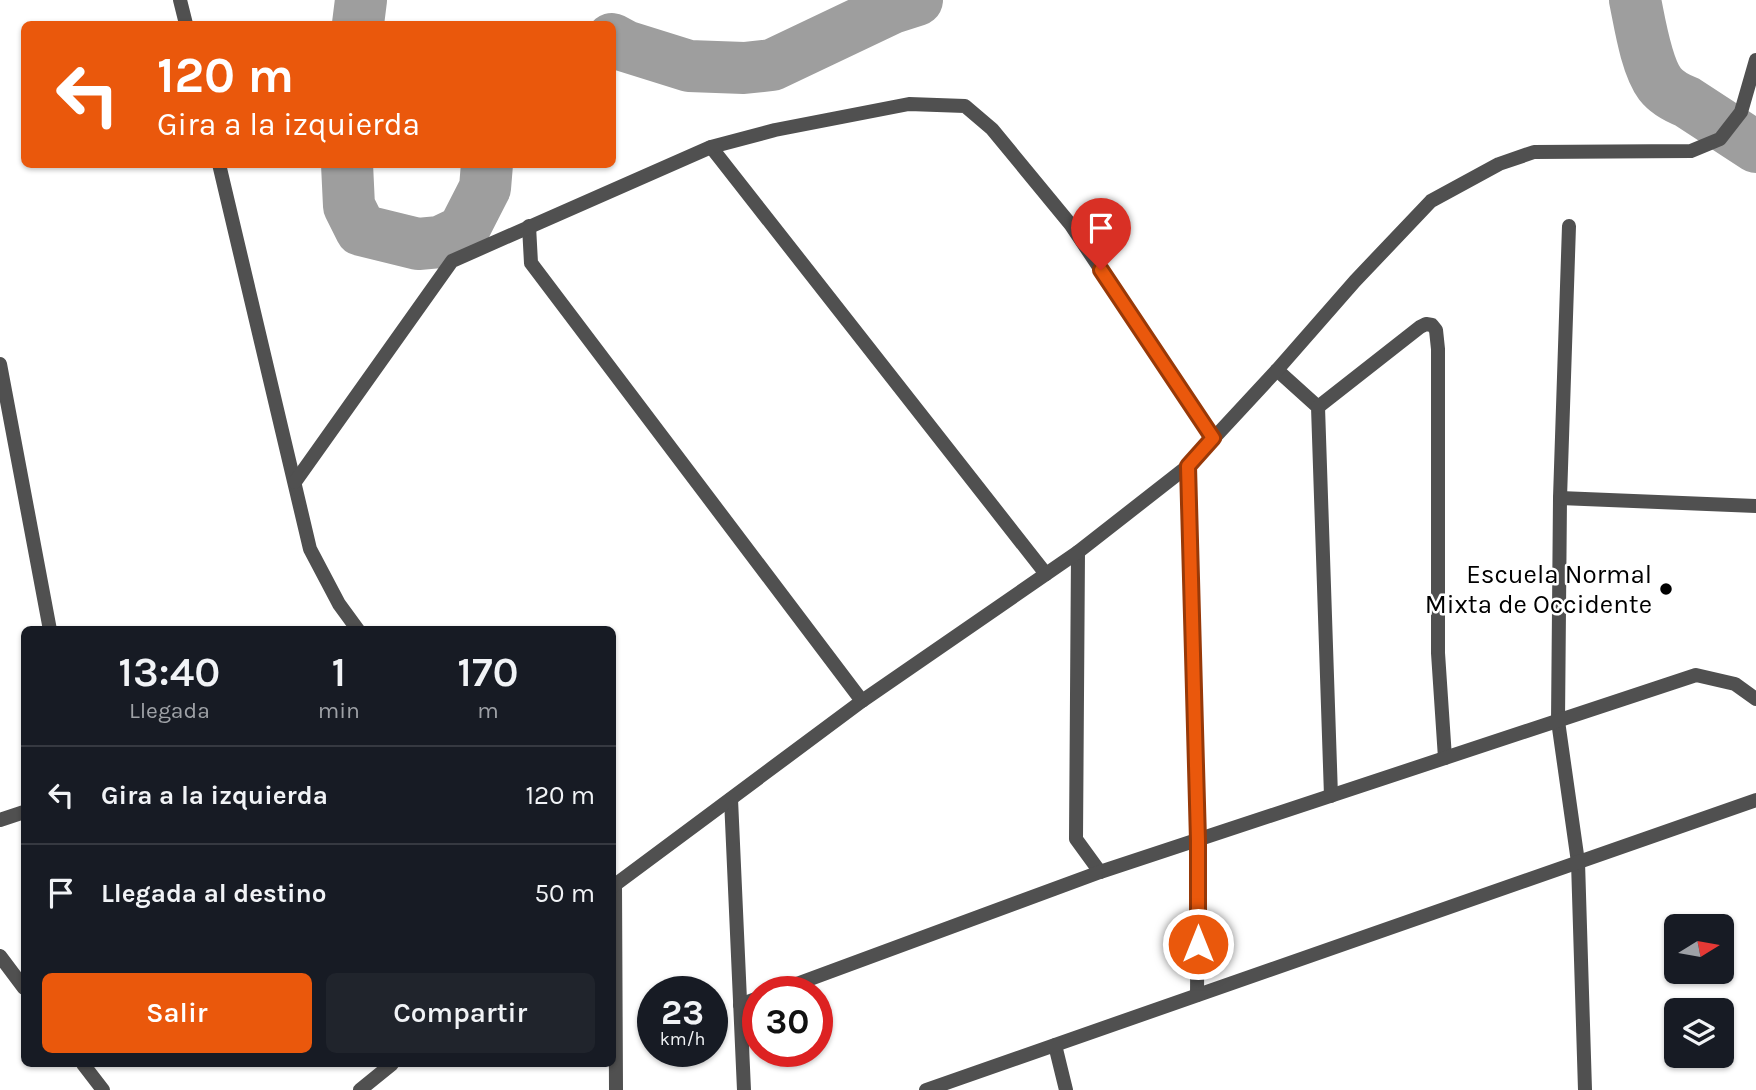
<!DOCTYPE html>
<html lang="es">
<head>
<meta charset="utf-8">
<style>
	body { margin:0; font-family:Karla,sans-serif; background:#20242c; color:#f1f3f6; height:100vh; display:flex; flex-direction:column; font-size:26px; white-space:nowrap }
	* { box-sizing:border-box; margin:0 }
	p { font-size:23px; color:#9ea1a6 }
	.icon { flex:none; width:38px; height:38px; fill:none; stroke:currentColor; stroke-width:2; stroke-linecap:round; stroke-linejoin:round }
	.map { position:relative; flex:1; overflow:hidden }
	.side { position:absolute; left:21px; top:626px; width:595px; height:441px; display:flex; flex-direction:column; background:#171b24; border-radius:10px; box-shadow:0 2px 5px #0004 }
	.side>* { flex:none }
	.hud { position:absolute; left:21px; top:21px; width:595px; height:147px; border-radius:10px; box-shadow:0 2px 5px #0004; background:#ea580c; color:#fff; overflow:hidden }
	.needle { width:46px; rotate:79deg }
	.fabs { position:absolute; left:1664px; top:914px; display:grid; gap:14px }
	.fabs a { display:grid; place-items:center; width:70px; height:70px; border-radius:10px; background:#171b24; box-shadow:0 2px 5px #0004; font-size:35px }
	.speed { position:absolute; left:637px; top:976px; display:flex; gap:14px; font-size:35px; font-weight:700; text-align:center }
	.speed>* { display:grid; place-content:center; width:91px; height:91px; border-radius:50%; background:#171b24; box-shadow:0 2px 5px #0004; line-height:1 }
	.speed small { font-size:18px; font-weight:400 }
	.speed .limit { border:10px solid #d22; background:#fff; color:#111 }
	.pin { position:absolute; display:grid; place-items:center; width:60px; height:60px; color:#fff; margin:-72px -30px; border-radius:50% 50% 50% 0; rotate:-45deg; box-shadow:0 0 7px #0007 }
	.pin .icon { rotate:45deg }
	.me { position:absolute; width:77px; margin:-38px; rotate:0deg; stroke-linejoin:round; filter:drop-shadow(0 0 5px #0008) }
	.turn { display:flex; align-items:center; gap:24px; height:147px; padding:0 21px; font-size:32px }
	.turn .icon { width:91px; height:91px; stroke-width:2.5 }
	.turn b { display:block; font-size:49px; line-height:60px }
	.eta { display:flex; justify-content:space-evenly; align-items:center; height:119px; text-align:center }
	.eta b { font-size:42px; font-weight:600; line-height:49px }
	.button { display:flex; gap:14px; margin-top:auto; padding:14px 21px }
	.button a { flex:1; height:80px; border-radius:10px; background:#ea580c; color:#fff; font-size:28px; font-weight:600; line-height:80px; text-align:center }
	.button a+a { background:#20242c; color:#f1f3f6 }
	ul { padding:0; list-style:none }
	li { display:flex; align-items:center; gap:21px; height:98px; padding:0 21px; border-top:2px solid #363941 }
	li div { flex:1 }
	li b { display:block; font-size:26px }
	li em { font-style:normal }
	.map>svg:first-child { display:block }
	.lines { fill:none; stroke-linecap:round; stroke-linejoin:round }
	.river { stroke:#9e9e9e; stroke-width:52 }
	.minor { stroke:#505050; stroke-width:14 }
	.route-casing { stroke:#983908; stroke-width:18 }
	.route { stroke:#ea580c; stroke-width:12 }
	.poi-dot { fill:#000; stroke:#fff; stroke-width:2.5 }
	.labels { text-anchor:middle; stroke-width:5; stroke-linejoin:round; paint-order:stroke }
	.poi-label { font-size:26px; fill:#000; stroke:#fff; text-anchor:end }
</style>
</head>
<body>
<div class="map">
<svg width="1756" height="1090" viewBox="0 0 1756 1090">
	<rect width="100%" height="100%" fill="#fff"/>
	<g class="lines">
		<g class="river">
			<path d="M1635,0C1640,24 1646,65 1660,84C1667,93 1677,98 1687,102L1756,147"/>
			<path d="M358,24L361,0"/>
			<path d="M612,39L625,46L689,66L744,68L772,65L892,8L917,0"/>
			<path d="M347,164L349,206L361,230L418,244L440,242L463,231L485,188L487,164"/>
		</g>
		<g class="minor">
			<path d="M180,0L186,24"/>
			<path d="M711,147L1046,574"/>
			<path d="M219,164L310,549L339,604L358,630"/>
			<path d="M529,226L531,263L862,701"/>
			<path d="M1569,226L1560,498L1558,721L1578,862L1585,1090"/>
			<path d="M0,364L50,630"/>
			<path d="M1277,370L1318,407L1331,796"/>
			<path d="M1318,407L1420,327L1426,324L1432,325L1436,330L1438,349V653L1445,758"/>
			<path d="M1188,466L1198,841L1197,995"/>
			<path d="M295,482L452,261L711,147L775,130L909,104L965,106L992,129L1071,225L1213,438"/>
			<path d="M1560,498L1756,506"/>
			<path d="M1078,552L1076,839L1100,872"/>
			<path d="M731,799L744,1090"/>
			<path d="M0,820L24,812"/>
			<path d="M615,885L616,1090"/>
			<path d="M612,887L862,701L1078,552L1188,466L1277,370L1355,281L1431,201L1499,164L1534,152L1691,151L1720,139L1741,112L1756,60"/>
			<path d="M0,956L24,988"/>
			<path d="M775,992L1100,872L1696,675L1735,684L1756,699"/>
			<path d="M740,1005L758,998"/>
			<path d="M1055,1045L1066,1090"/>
			<path d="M83,1064L103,1090"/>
			<path d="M360,1090L392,1064"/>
			<path d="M926,1090L1756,800"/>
		</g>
	</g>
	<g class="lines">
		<defs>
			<path id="route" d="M1101,270L1213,438L1188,466L1198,841V944"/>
		</defs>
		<use href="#route" class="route-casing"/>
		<use href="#route" class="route"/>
	</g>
	<circle class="poi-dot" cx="1666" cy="589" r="7"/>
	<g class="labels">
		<g class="poi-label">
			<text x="1652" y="583">Escuela Normal<tspan x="1652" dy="30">Mixta de Occidente</tspan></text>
		</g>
	</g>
</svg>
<div class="fabs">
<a><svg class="needle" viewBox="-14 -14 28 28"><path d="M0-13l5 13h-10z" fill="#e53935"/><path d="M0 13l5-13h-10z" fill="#9ea1a6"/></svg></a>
<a><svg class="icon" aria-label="layers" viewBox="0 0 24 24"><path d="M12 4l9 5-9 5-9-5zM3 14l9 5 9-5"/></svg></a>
</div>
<div class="speed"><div>23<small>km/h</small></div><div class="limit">30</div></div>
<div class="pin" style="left:1101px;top:270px;background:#d93025"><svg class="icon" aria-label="arrive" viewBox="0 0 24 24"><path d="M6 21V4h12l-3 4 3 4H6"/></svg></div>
<svg class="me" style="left:1198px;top:944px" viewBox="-20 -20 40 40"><circle r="17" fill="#ea580c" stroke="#fff" stroke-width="3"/><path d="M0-11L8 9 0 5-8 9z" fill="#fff"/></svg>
<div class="hud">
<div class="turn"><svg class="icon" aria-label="left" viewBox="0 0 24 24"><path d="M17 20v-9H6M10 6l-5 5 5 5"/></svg><div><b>120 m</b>Gira a la izquierda</div></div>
</div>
<section class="side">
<div class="eta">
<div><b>13:40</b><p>Llegada</p></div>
<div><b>1</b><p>min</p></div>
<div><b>170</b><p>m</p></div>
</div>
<ul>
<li><svg class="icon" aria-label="left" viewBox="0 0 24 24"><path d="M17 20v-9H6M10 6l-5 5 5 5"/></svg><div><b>Gira a la izquierda</b></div><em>120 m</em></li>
<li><svg class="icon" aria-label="arrive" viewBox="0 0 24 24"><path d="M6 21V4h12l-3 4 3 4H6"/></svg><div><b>Llegada al destino</b></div><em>50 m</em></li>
</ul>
<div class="button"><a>Salir</a><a>Compartir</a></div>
</section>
</div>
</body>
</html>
